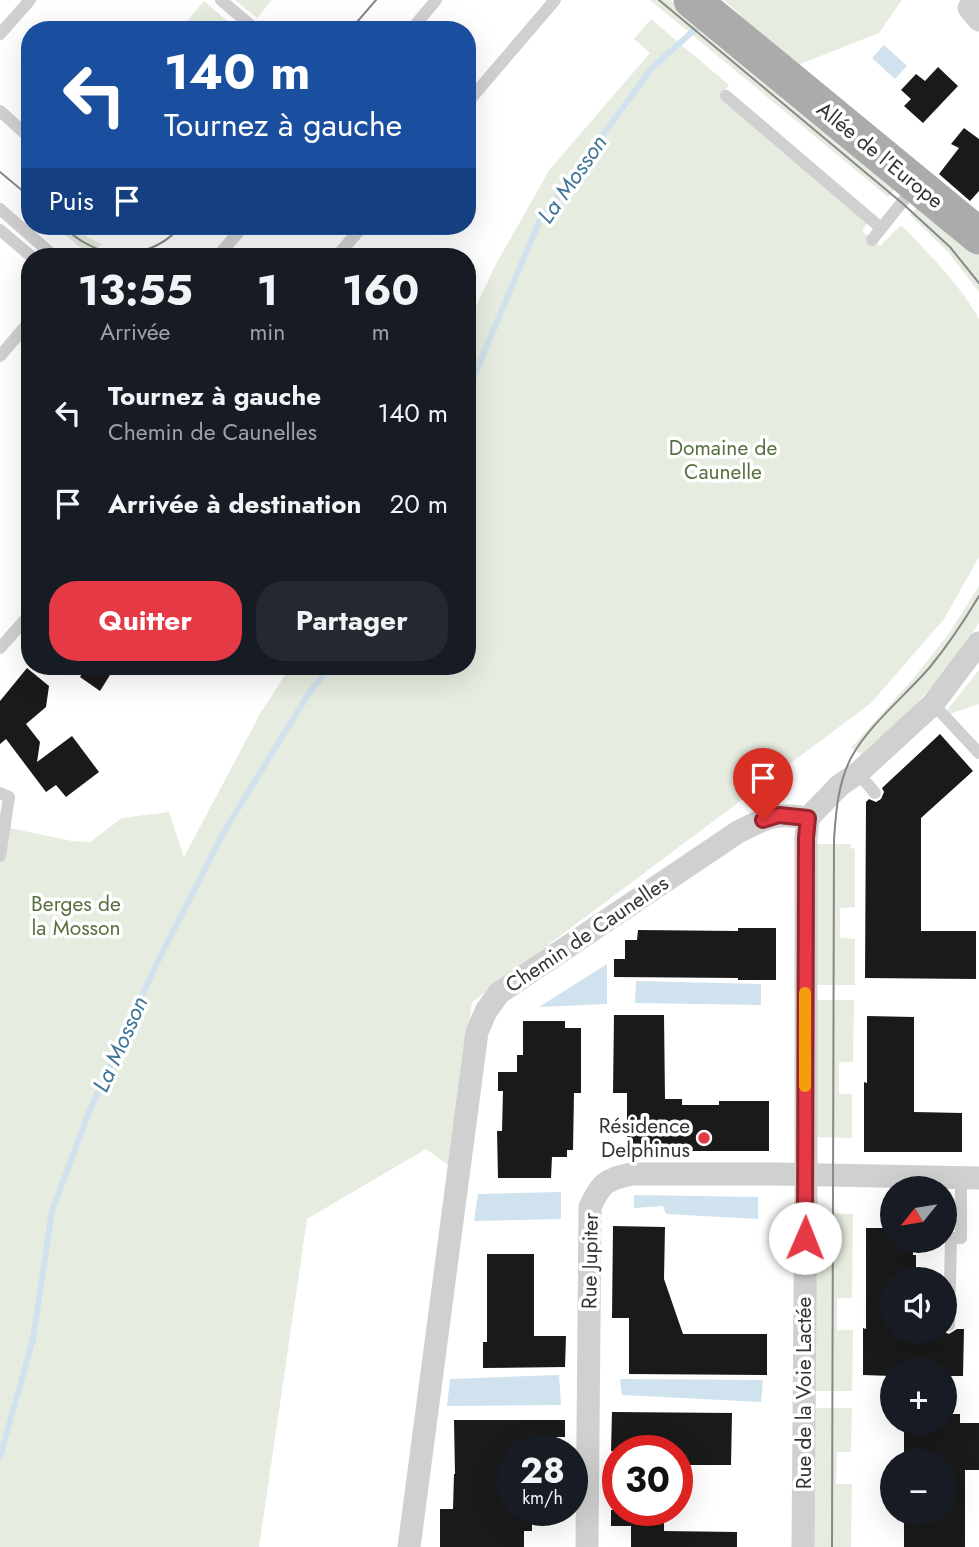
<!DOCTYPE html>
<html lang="fr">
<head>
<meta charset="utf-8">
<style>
	body { margin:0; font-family:Jost,sans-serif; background:#242831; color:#f1f3f6; height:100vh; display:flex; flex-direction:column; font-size:26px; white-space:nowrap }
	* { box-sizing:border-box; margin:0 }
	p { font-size:23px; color:#9ea1a6 }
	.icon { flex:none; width:38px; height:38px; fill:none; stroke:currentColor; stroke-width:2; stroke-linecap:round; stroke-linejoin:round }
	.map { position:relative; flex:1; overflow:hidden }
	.panel { position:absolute; left:21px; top:248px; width:455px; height:427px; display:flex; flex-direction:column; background:#171b24; border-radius:28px; box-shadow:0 7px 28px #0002 }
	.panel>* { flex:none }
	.guide { position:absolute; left:21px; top:21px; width:455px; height:214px; border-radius:28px; box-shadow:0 7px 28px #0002; background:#1a4fa0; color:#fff; overflow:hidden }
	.needle { width:46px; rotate:240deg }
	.controls { position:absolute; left:880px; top:1176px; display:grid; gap:14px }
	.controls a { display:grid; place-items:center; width:77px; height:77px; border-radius:50%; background:#171b24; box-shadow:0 7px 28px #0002; font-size:35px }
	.speed { position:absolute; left:497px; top:1435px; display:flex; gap:14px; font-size:35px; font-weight:700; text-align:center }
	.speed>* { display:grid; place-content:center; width:91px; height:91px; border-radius:50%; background:#171b24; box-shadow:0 7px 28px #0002; line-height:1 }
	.speed small { font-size:18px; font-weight:400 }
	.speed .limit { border:10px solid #d22; background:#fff; color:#111 }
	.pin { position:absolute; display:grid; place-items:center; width:60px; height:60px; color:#fff; margin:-72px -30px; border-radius:50% 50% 50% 0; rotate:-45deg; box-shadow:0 0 7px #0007 }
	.pin .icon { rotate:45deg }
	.me { position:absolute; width:77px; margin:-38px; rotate:1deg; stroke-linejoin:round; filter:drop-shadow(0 0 5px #0008) }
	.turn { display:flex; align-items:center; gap:24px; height:147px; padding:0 28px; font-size:32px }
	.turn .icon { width:91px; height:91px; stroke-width:2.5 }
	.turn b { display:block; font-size:49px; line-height:60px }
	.then { display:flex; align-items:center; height:66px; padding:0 28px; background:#0003; gap:14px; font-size:26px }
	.eta { display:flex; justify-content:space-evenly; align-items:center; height:119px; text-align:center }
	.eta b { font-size:42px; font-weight:700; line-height:49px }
	.primary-button { display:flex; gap:14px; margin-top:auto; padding:14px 28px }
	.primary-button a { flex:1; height:80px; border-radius:28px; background:#e63946; color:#fff; font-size:28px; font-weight:700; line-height:80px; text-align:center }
	.primary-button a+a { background:#242831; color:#f1f3f6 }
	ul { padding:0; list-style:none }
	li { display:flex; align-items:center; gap:21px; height:91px; padding:0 28px }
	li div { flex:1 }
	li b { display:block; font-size:26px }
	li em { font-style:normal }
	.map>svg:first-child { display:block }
	.green { fill:#e6ecdf }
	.water { fill:#cfe2ee }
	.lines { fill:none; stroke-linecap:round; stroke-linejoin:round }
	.stream { stroke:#cfe2ee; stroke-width:6 }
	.building { fill:#1a1a1a }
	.service { stroke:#d0d0d0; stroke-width:12 }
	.minor { stroke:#d0d0d0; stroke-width:23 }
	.primary { stroke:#ababab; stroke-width:37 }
	.tram { stroke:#888; stroke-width:2 }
	.route-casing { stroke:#96252e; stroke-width:18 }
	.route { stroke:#e63946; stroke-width:12 }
	.slow { stroke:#f59e0b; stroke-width:12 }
	.poi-dot { fill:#e63946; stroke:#fff; stroke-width:2.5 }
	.labels { text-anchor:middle; stroke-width:7; stroke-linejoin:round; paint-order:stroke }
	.street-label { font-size:21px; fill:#333; stroke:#fff }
	.park-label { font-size:21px; fill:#56703f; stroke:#fff }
	.poi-label { font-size:21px; fill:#333; stroke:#fff; text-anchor:end }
	.water-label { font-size:23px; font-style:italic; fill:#3f7597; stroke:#fff }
</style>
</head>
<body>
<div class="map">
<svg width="979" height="1547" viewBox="0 0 979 1547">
	<rect width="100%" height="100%" fill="#fff"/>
	<g class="green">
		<path d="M235,0H272L257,18Z"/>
		<path d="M650,0H670L895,189L888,197Z"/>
		<path d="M724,0H902L879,33L795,66Z"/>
		<path d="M204,1L238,30H180Z"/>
		<path d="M651,19L729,85L719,98L868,222L862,231L880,246L901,225C930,255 959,283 979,319V557L944,619L871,703L472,1002L448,1165L426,1149L307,1219L259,1547H0V826L72,841L90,842L122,818L169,812L184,857L260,714L290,667H467V326L496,264L550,169L650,53L634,39Z"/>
		<path d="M921,203L979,254V292L948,252L910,215Z"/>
		<path d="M55,226H72L89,238L102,244L93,254L81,248Z"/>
		<path d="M979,586V623L959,653L928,691L904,716L861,754L851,748L912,680L948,635Z"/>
		<path d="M979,670V704L950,714L947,710Z"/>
		<path d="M815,844H851V848L855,849V907L840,908V938L855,939V985H815Z"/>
		<path d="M816,1000H854L853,1062H839V1094H852V1138L815,1137Z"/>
		<path d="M814,1213L853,1214L852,1298H837V1330H853L852,1391H812Z"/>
		<path d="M814,1408H852L851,1452H837L836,1484H852L851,1547H813Z"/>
	</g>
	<g class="water">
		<path d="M884,45L907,66L895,79L872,58Z"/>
		<path d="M607,964V1004L539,1007Z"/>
		<path d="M636,981L761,984V1005L635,1003Z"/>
		<path d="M561,1192V1219L474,1221L478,1194Z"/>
		<path d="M634,1195L758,1197V1219L666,1214L663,1206L634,1208Z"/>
		<path d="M559,1375L561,1405L447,1406L450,1379Z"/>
		<path d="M620,1379L763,1380L761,1402L622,1395Z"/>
	</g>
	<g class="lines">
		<g class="stream">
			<path d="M467,393L539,222L652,68L701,24"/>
			<path d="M0,1457L33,1339L52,1211L89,1112L157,963L225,830L307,696L329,667"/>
		</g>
	</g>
	<g class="building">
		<path d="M938,67L958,86L923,123L904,106L911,99L901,90L916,74L925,81Z"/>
		<path d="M964,128L979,139V191L970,201L939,174L959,148L951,144Z"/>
		<path d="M86,667H115L100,691L80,677Z"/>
		<path d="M27,668L49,686L46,707L26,724L40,742L37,762L72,736L99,772L66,797L56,785L46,792L6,739L0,744V701Z"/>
		<path d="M940,734L973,771L921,818V931H976V979L865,978L866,802L869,799L876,802L881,799L884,792L882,788Z"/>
		<path d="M738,928H776V980H738V978L614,977V959H625V940H637L638,930L738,931Z"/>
		<path d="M614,1015H664L665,1099H682V1105H719V1101H769V1151H633V1148H627V1093H613Z"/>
		<path d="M867,1016L914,1017V1112L962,1113V1152H864V1082L867,1083Z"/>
		<path d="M523,1021H565V1028H581V1093H574L573,1150H567V1157H552L551,1178H498L497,1131H502L503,1091H498V1072H517V1055H523Z"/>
		<path d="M613,1226L665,1227L664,1279L683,1334H767V1375L629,1374V1318H612Z"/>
		<path d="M866,1228H892V1241H913V1255H916V1279H892V1332H944L949,1334L957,1329H964L963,1376H945V1370H892V1376L863,1375V1328L866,1329Z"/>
		<path d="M487,1254H534V1336H566L565,1367L483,1368V1342H487Z"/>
		<path d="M612,1412L732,1413L731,1465H677V1451H611Z"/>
		<path d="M945,1414H960V1423H979V1470H965V1547H904V1518H916V1514H945V1461H904V1423H945Z"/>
		<path d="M454,1420H565V1437H534V1451H513V1510H532V1531H524V1547H440V1509H453L454,1474H455Z"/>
		<path d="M611,1510H664V1531L737,1532V1547H631V1526H611Z"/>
	</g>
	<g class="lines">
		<g class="service">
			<path d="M221,0L256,30"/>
			<path d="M411,30L436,0"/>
			<path d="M0,34L30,0"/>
			<path d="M726,96L881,228"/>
			<path d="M467,103L555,0"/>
			<path d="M0,111L30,138"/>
			<path d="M0,209L55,257"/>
			<path d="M0,230L32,257"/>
			<path d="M872,240L915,186"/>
			<path d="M217,257L244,226"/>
			<path d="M336,257L363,226"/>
			<path d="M0,356L30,321"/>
			<path d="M0,648L30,614"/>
			<path d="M933,704L979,753"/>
			<path d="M858,773L875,793"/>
			<path d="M0,793L9,797L0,856"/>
			<path d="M949,1325L951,1238H961V1178"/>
		</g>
		<g class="minor">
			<path d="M974,0L969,8L979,20"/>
			<path d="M808,818L840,785L858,773L933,704L979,643"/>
			<path d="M409,1547L477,1032L486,1011L499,993L738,832C768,817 775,812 808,818"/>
			<path d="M587,1547L590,1207C601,1183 605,1180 631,1174H776L979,1178"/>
			<path d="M803,1547L806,1175V838L808,818"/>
		</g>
		<path class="primary" d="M692,0L979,236"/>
		<g class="tram">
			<path d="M659,0L902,203L950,247L979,283"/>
			<path d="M350,30L376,0"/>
			<path d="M0,172L30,197"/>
			<path d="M62,226C69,232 76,238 85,243C118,262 157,254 181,226"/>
			<path d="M832,1547L834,839C836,811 838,782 852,756C870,724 906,695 930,667C948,645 964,621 979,596"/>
		</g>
	</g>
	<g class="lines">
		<defs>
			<path id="route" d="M763,820L779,815L808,818L806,838L805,1238"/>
		</defs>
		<use href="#route" class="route-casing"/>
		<use href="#route" class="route"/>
		<path class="slow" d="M805,993V1086"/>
	</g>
	<circle class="poi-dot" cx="704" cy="1138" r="7"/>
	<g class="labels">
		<g class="street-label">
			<text transform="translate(880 155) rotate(39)" y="7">Allée de l'Europe</text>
			<text transform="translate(587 934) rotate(-34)" y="7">Chemin de Caunelles</text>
			<text transform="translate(590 1261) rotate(-89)" y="7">Rue Jupiter</text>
			<text transform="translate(804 1393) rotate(-90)" y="7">Rue de la Voie Lactée</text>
		</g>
		<g class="park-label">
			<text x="723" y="455">Domaine de<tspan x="723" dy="24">Caunelle</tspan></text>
			<text x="76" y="911">Berges de<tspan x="76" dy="24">la Mosson</tspan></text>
		</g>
		<g class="poi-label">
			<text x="690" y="1133">Résidence<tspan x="690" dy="24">Delphinus</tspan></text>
		</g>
		<g class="water-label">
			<text transform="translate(572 179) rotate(-55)" y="8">La Mosson</text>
			<text transform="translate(120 1044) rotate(-66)" y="8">La Mosson</text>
		</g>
	</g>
</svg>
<div class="controls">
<a><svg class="needle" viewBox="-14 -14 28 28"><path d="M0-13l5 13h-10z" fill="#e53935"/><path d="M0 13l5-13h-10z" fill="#9ea1a6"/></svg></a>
<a><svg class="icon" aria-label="sound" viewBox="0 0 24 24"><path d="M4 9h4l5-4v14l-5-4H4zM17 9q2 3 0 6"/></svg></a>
<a>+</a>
<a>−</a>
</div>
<div class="speed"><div>28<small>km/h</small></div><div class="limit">30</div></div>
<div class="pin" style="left:763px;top:820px;background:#d93025"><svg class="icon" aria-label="arrive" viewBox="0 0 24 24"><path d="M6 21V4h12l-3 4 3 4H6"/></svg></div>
<svg class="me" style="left:805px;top:1238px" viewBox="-20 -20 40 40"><circle r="19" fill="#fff"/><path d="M0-13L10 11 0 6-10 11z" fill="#e63946"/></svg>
<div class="guide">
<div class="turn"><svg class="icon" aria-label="left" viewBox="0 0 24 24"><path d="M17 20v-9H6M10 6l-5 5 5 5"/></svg><div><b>140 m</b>Tournez à gauche</div></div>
<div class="then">Puis<svg class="icon" aria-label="arrive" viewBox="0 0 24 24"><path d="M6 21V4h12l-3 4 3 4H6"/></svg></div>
</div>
<section class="panel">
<div class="eta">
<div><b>13:55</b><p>Arrivée</p></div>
<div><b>1</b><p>min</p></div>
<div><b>160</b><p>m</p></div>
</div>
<ul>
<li><svg class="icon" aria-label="left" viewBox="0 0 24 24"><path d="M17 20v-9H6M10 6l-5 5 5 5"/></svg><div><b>Tournez à gauche</b><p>Chemin de Caunelles</p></div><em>140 m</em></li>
<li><svg class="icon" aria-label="arrive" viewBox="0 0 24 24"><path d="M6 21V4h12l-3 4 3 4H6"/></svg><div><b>Arrivée à destination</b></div><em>20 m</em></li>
</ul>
<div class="primary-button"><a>Quitter</a><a>Partager</a></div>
</section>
</div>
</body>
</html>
